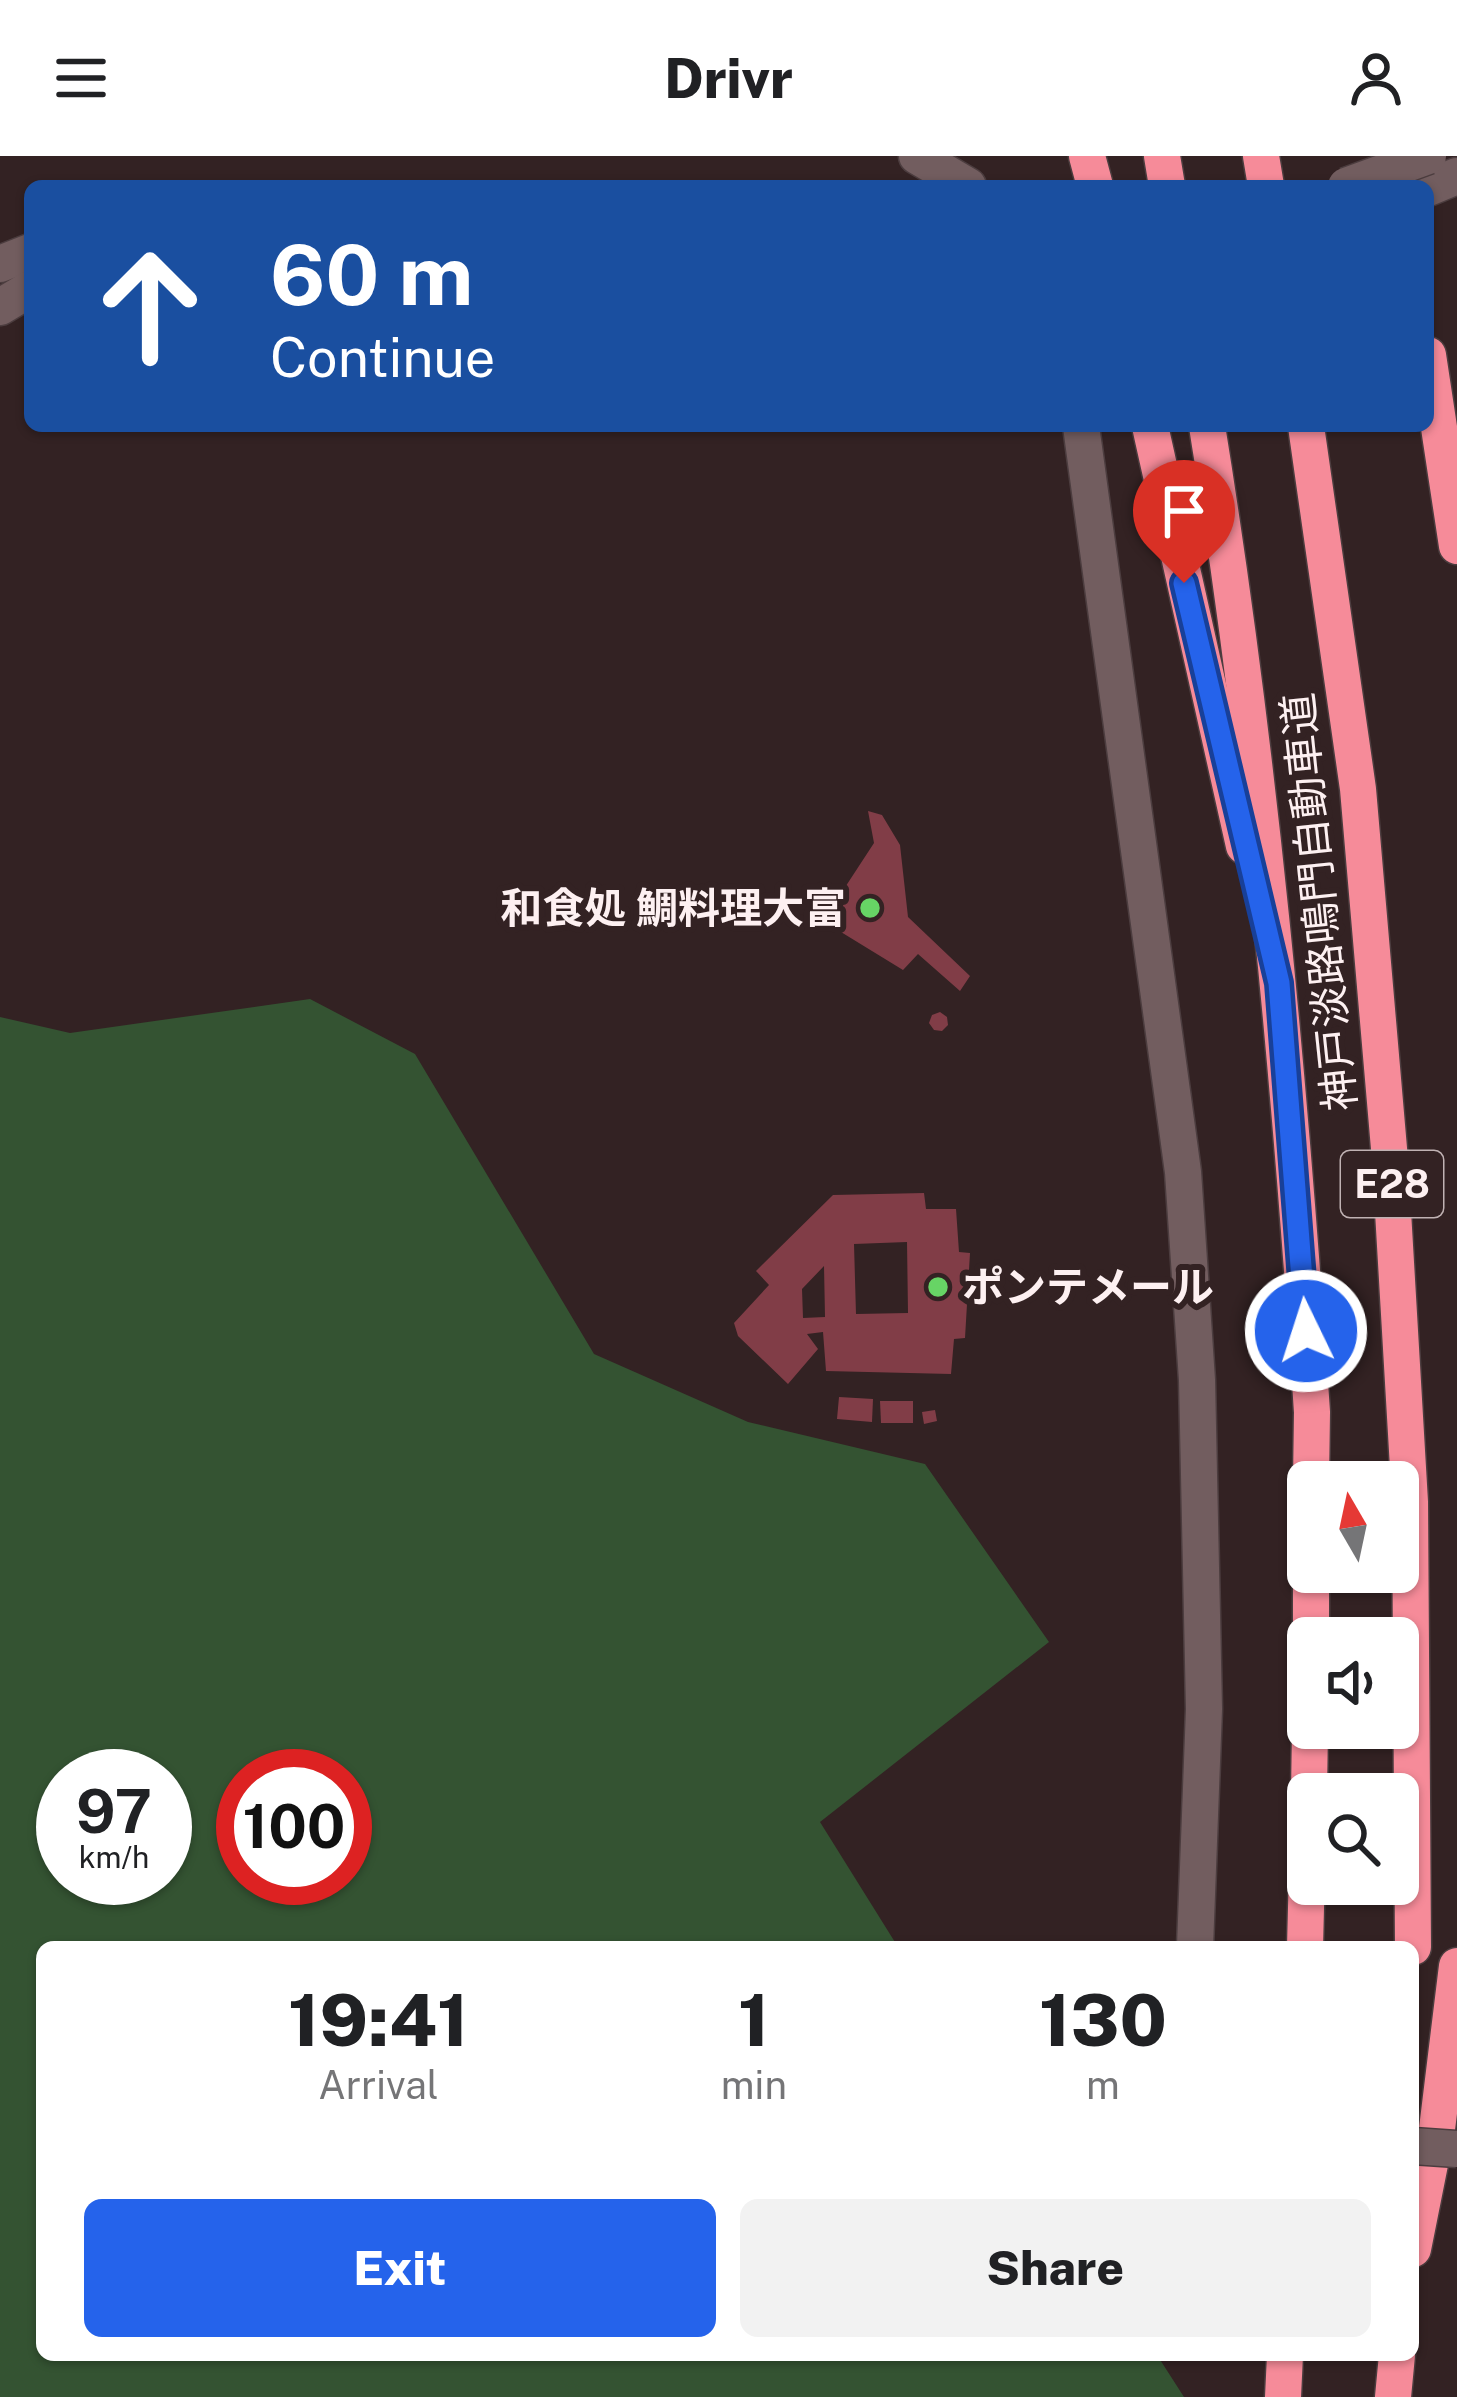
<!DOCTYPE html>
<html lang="en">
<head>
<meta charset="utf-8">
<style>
	body { margin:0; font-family:"Public Sans","Noto Sans JP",sans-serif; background:#f2f2f2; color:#202124; height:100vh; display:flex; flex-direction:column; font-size:45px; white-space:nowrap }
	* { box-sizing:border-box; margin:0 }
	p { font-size:39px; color:#757577 }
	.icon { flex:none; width:66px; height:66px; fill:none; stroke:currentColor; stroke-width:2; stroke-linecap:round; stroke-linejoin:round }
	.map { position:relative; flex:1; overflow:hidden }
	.sheet { position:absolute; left:36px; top:1785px; width:1383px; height:420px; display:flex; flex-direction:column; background:#fff; border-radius:18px; box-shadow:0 3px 9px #0004 }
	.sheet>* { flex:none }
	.banner { position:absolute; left:24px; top:24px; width:1410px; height:252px; border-radius:18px; box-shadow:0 3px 9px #0004; background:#1a4fa0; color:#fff; overflow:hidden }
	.needle { width:78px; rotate:351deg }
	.controls { position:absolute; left:1287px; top:1305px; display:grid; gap:24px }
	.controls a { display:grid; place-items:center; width:132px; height:132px; border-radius:18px; background:#fff; box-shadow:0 3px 9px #0004; font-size:60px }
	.speed { position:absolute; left:36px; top:1593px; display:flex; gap:24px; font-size:60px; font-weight:700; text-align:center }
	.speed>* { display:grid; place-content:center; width:156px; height:156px; border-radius:50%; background:#fff; box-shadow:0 3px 9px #0004; line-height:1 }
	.speed small { font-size:30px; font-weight:400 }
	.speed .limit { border:18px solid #d22; background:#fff; color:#111 }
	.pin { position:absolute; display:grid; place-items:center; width:102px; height:102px; color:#fff; margin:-123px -51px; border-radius:50% 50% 50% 0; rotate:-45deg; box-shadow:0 0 12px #0007 }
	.pin .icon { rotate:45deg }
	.me { position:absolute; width:132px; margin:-66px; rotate:356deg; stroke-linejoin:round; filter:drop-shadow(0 0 9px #0008) }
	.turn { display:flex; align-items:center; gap:42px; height:252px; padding:0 48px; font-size:54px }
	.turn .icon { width:156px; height:156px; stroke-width:2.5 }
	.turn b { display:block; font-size:84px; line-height:102px }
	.eta { display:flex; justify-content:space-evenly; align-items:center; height:204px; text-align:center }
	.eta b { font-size:72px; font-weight:800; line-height:84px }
	.cta { display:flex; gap:24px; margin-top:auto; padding:24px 48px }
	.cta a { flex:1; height:138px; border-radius:18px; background:#2563eb; color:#fff; font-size:48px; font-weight:800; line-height:138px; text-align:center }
	.cta a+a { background:#f2f2f2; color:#202124 }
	header { display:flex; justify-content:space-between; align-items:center; height:156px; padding:0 48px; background:#fff; font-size:54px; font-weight:800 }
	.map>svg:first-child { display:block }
	.green { fill:#345332; fill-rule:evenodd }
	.building { fill:#813d47; fill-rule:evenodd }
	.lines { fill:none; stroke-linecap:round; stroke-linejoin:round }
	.minor-casing { stroke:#4c3d3f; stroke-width:39 }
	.highway-casing { stroke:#4c3d3f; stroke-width:39 }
	.minor { stroke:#725d5f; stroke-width:36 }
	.highway { stroke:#f68b99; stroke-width:36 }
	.minor-bridge-casing { stroke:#4c3d3f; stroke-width:39; stroke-linecap:butt }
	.minor-bridge { stroke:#725d5f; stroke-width:36 }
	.route-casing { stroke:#184099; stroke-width:30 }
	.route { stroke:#2563eb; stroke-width:21 }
	.poi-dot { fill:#67d465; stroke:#332223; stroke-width:4.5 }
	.labels { text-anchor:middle; stroke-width:12; stroke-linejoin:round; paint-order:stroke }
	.shield { fill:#332223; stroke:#c0b2b3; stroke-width:3 }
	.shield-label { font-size:39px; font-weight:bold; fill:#fdf0f1 }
	.street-label { font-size:42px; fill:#fdf0f1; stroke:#332223 }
	.poi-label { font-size:42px; font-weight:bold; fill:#fdf0f1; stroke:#332223; text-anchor:end }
</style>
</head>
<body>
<header><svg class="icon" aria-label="menu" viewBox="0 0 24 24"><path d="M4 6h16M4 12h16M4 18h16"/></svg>Drivr<svg class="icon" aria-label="person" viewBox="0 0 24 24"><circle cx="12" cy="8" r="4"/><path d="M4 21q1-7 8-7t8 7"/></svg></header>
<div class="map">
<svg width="1457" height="2241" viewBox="0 0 1457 2241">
	<rect width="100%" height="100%" fill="#332223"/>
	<path class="green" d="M310,843L415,898L594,1198L748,1266L925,1308L1049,1486L820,1666L898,1791H42V2199H1157L1184,2241H0V861L70,877ZM63,1620H165V1722H63ZM243,1620H345V1722H243Z"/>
	<g class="building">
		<path d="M868,655L882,659L900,689L908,761L970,820L960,835L918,798L903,814L823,765L874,687Z"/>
		<path d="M940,856L947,861L948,869L942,875L934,874L929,867L932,859Z"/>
		<path d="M924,1037L926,1053H956L959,1096L970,1097L965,1182L954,1183L951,1218L826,1215L823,1176L807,1178L818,1193L788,1228L738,1180L734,1167L769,1129L756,1115L833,1039ZM907,1086L908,1157L856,1158L854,1088ZM824,1110L825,1161L803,1162L802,1133Z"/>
		<path d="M839,1241L873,1243L872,1266L837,1263Z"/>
		<path d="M880,1245H913V1267H881Z"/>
		<path d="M935,1254L937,1265L924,1268L922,1256Z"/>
	</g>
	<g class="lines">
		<defs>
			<g id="minor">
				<path d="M917,0L968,30"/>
				<path d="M1428,32L1457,20"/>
				<path d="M0,108L30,96"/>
				<path d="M0,151L30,133"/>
				<path d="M1081,270L1183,1016L1197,1224L1204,1553L1195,1791"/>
			</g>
			<g id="highway">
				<path d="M1087,0L1095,30"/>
				<path d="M1162,0L1167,30"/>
				<path d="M1261,0L1266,30"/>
				<path d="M1428,199L1457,390"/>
				<path d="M1150,270L1244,690"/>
				<path d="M1207,270C1260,597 1290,926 1312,1256L1311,1326"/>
				<path d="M1306,270L1358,633L1390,1004L1410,1346L1413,1791"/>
				<path d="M1311,1482V1416"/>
				<path d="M1309,1638L1310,1572"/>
				<path d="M1305,1791L1308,1673"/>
				<path d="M1413,2093L1437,1973L1457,1810"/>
				<path d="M1283,2241L1285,2199"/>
				<path d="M1393,2241L1397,2199"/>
			</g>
		</defs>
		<use href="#minor" class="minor-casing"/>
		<use href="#highway" class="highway-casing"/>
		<use href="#minor" class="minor"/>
		<use href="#highway" class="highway"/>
		<defs>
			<g id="minor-bridge">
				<path d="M1346,30L1428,0"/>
				<path d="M1413,1990L1457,1993"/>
			</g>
		</defs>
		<use href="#minor-bridge" class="minor-bridge-casing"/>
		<use href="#minor-bridge" class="minor-bridge"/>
	</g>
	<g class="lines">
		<defs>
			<path id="route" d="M1184,427L1279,827L1306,1175"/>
		</defs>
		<use href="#route" class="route-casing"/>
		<use href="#route" class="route"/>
	</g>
	<g class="poi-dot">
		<circle cx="870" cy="752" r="12"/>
		<circle cx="938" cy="1131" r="12"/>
	</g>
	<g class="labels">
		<rect class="shield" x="1341" y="995" width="102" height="66" rx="9"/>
		<g class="shield-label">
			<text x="1392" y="1042">E28</text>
		</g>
		<g class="street-label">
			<text transform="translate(1319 746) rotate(-96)" y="15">神戸淡路鳴門自動車道</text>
		</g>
		<g class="poi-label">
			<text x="846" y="767">和食処 鯛料理大富</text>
			<text x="962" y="1146" text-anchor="start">ポンテメール</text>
		</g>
	</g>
</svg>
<div class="controls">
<a><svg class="needle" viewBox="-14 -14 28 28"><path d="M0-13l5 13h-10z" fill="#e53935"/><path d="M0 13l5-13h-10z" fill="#757577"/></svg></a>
<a><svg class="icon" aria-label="sound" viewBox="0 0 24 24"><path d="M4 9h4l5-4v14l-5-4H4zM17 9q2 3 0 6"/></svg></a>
<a><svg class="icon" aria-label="search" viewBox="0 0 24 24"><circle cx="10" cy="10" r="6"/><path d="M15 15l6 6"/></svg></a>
</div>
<div class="speed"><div>97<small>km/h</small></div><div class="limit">100</div></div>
<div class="pin" style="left:1184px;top:427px;background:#d93025"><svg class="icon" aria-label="arrive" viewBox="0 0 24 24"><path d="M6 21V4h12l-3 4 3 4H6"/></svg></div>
<svg class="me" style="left:1306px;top:1175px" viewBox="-20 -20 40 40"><circle r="17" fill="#2563eb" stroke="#fff" stroke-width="3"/><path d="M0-11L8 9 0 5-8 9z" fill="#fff"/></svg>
<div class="banner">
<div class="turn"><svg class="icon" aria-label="ahead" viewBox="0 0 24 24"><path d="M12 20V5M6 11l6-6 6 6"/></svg><div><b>60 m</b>Continue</div></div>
</div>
<section class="sheet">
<div class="eta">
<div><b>19:41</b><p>Arrival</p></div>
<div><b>1</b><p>min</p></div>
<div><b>130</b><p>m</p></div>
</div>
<div class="cta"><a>Exit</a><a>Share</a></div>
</section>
</div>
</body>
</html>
